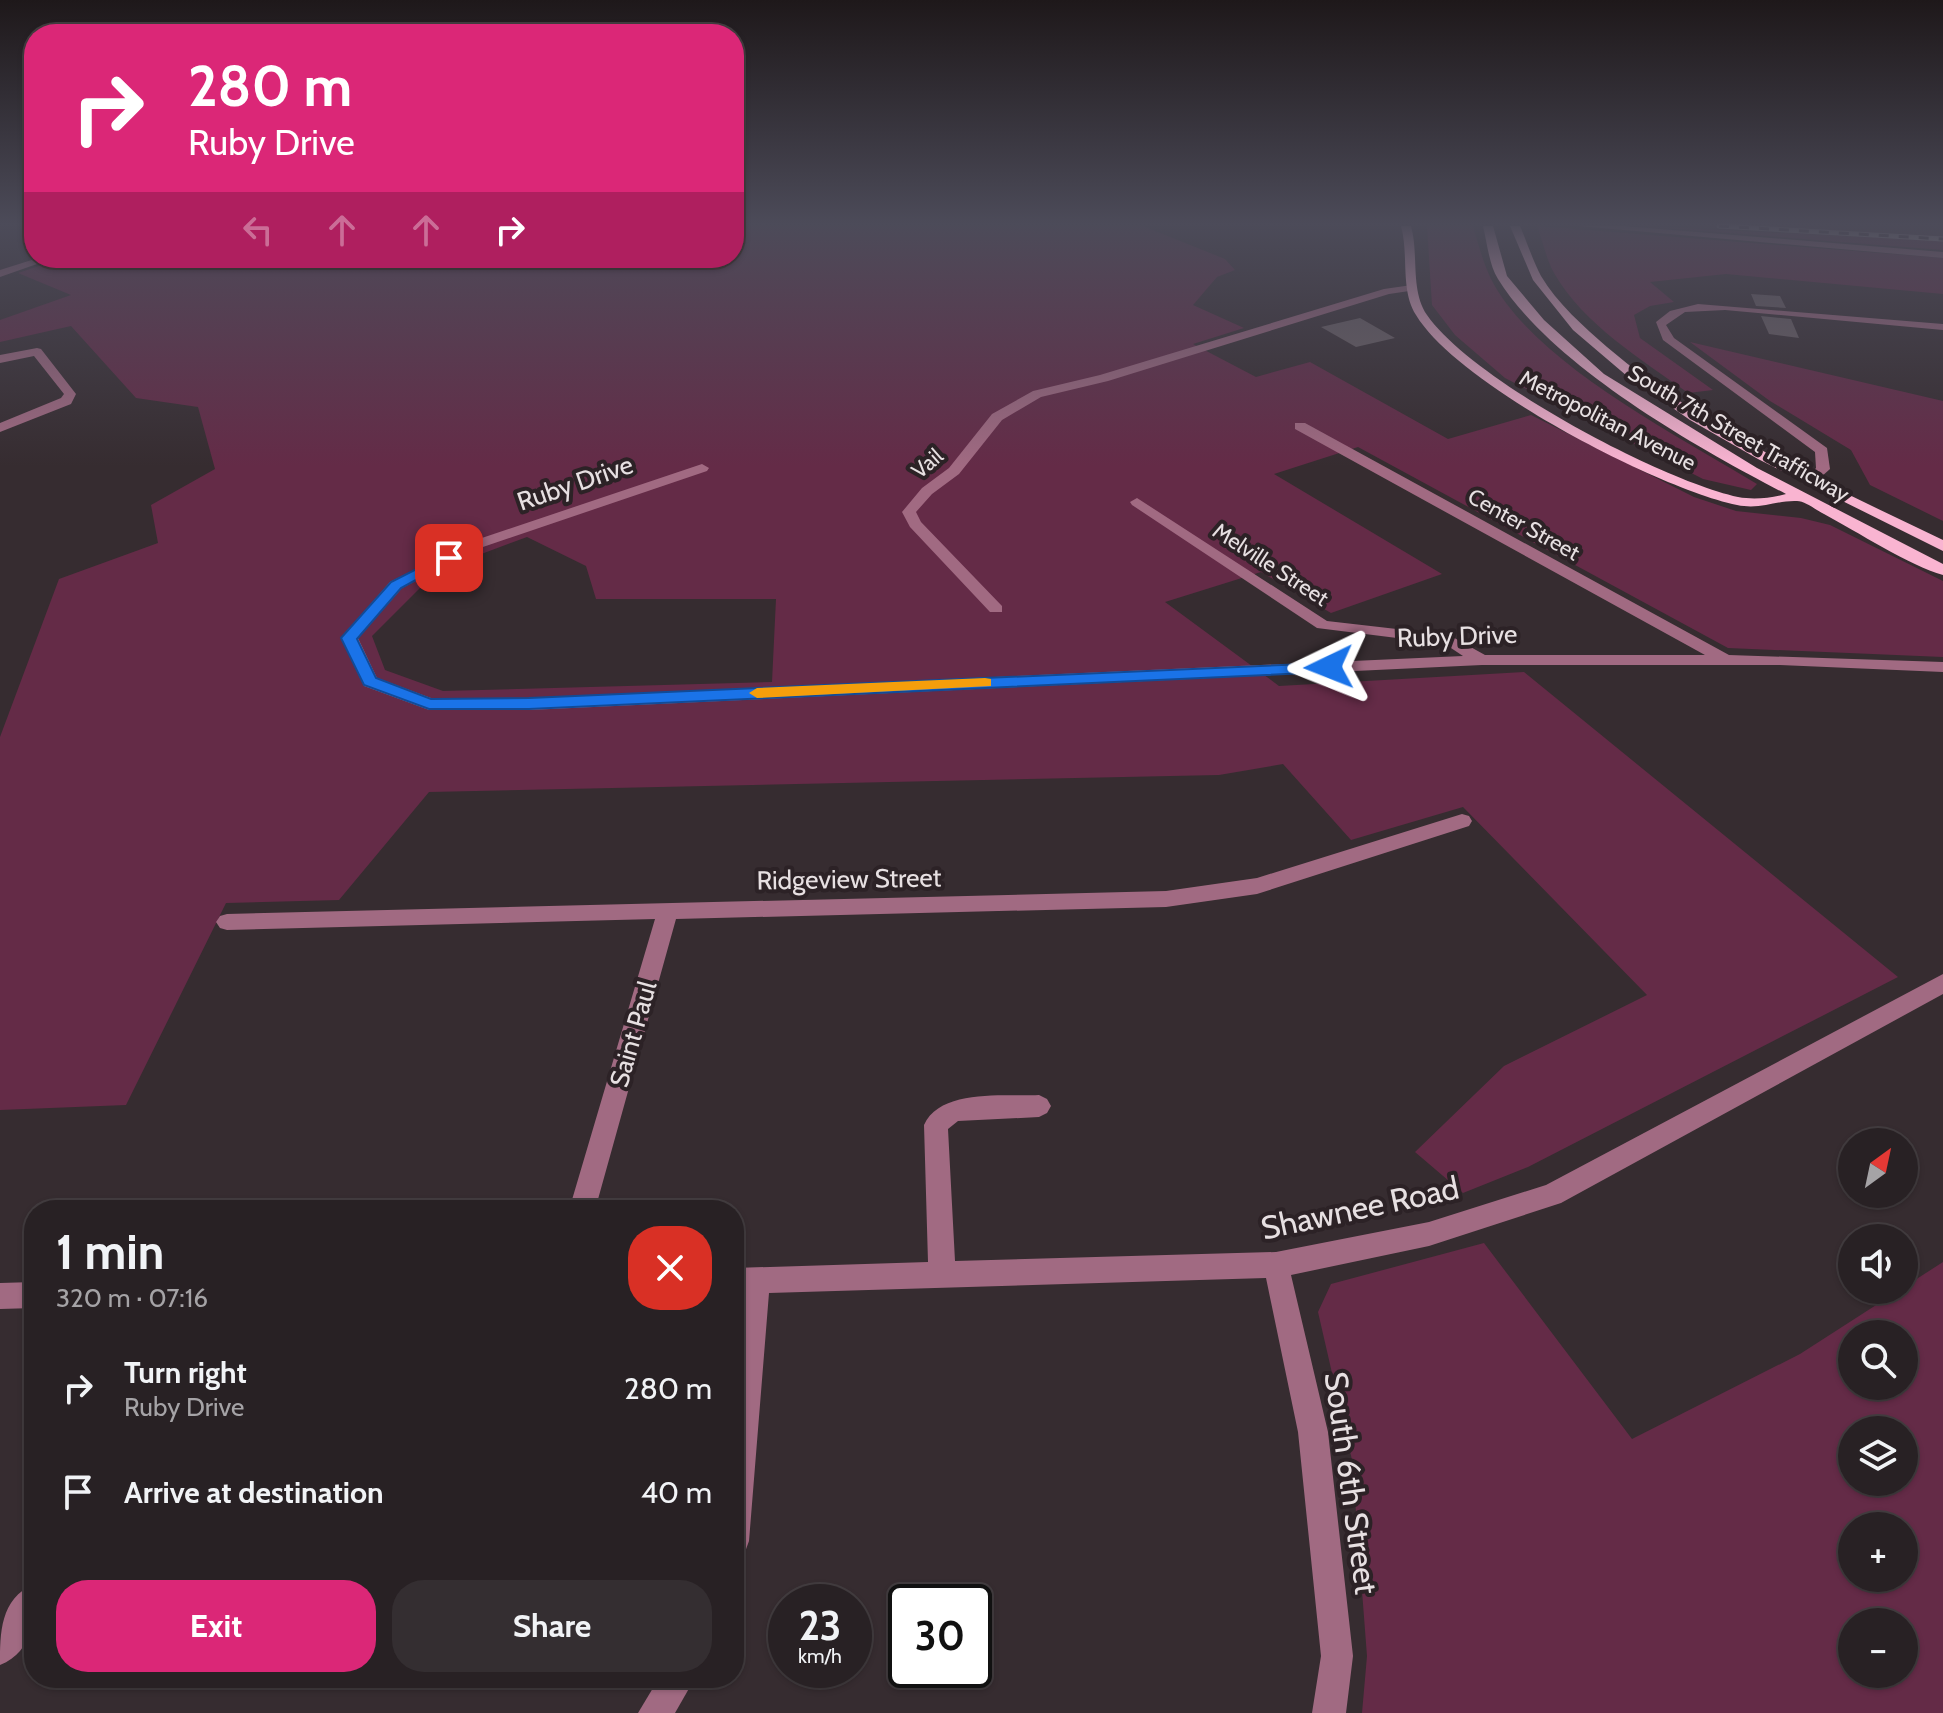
<!DOCTYPE html>
<html lang="en">
<head>
<meta charset="utf-8">
<style>
	body { margin:0; font-family:Cabin,sans-serif; background:#342e31; color:#f1f3f6; height:100vh; display:flex; flex-direction:column; font-size:30px; white-space:nowrap }
	* { box-sizing:border-box; margin:0 }
	p { font-size:26px; color:#a5a3a6 }
	.icon { flex:none; width:44px; height:44px; fill:none; stroke:currentColor; stroke-width:2; stroke-linecap:round; stroke-linejoin:round }
	.map { position:relative; flex:1; overflow:hidden }
	.drawer { position:absolute; left:24px; top:1200px; width:720px; height:488px; display:flex; flex-direction:column; background:#282124; border-radius:32px; box-shadow:0 2px 6px #0004,0 0 0 2px #443e41 }
	.drawer>* { flex:none }
	.top-card { position:absolute; left:24px; top:24px; width:720px; height:244px; border-radius:32px; box-shadow:0 2px 6px #0004,0 0 0 2px #443e41; background:#db2777; color:#fff; overflow:hidden }
	.needle { width:52px; rotate:33deg }
	.buttons { position:absolute; left:1838px; top:1128px; display:grid; gap:16px }
	.buttons a { display:grid; place-items:center; width:80px; height:80px; border-radius:50%; background:#282124; box-shadow:0 2px 6px #0004,0 0 0 2px #443e41; font-size:40px }
	.speed { position:absolute; left:768px; top:1584px; display:flex; gap:16px; font-size:40px; font-weight:700; text-align:center }
	.speed>* { display:grid; place-content:center; width:104px; height:104px; border-radius:50%; background:#282124; box-shadow:0 2px 6px #0004,0 0 0 2px #443e41; line-height:1 }
	.speed small { font-size:20px; font-weight:400 }
	.speed .limit { border:4px solid #111; border-radius:12px; background:#fff; color:#111 }
	.pin { position:absolute; display:grid; place-items:center; width:68px; height:68px; color:#fff; margin:-34px; border-radius:16px; box-shadow:0 4px 12px #0006 }
	.me { position:absolute; width:88px; margin:-44px; rotate:268deg; stroke-linejoin:round; filter:drop-shadow(0 0 6px #0008) }
	.turn { display:flex; align-items:center; gap:28px; height:168px; padding:0 32px; font-size:36px }
	.turn .icon { width:104px; height:104px; stroke-width:2.5 }
	.turn b { display:block; font-size:56px; line-height:68px }
	.lanes { display:flex; align-items:center; height:76px; padding:0 32px; background:#0003; justify-content:center; gap:40px; direction:ltr }
	.lanes .off { opacity:.35 }
	.round { display:grid; place-items:center; flex:none; width:84px; height:84px; border-radius:32px; background:#342e31 }
	.overview { display:flex; align-items:center; justify-content:space-between; height:136px; padding:0 32px }
	h1 { font-size:48px; font-weight:800; line-height:60px }
	.action { display:flex; gap:16px; margin-top:auto; padding:16px 32px }
	.action a { flex:1; height:92px; border-radius:32px; background:#db2777; color:#fff; font-size:32px; font-weight:800; line-height:92px; text-align:center }
	.action a+a { background:#342e31; color:#f1f3f6 }
	ul { padding:0; list-style:none }
	li { display:flex; align-items:center; gap:24px; height:104px; padding:0 32px }
	li div { flex:1 }
	li b { display:block; font-size:30px }
	li em { font-style:normal }
	.map>svg:first-child { display:block }
	.built { fill:#433239 }
	.green { fill:#642b47; fill-rule:evenodd }
	.building { fill:#6c6165 }
	.lines { fill:none; stroke-linecap:round; stroke-linejoin:round }
	.minor { fill:#a16a82; fill-rule:evenodd }
	.major { fill:#f9b4d1; fill-rule:evenodd }
	.rail-casing { stroke:#cdc5c7; stroke-width:5 }
	.rail { stroke:#2c2226; stroke-width:3; stroke-dasharray:10; stroke-linecap:butt }
	.route { fill:#1a73e8; stroke:#114b97; stroke-width:2 }
	.slow { fill:#f59e0b }
	.labels { text-anchor:middle; stroke-width:8; stroke-linejoin:round; paint-order:stroke }
	.far-street-label { font-size:22px; fill:#e7e0e2; stroke:#2c2226 }
	.street-label { font-size:26px; fill:#e7e0e2; stroke:#2c2226 }
	.near-street-label { font-size:32px; fill:#e7e0e2; stroke:#2c2226 }
</style>
</head>
<body>
<div class="map">
<svg width="1943" height="1713" viewBox="0 0 1943 1713">
	<rect width="100%" height="100%" fill="#362c30"/>
	<path class="built" d="M1677,226H1943V241L1802,234Z"/>
	<g class="green">
		<path d="M734,226H1143L1225,259L1235,270L1217,277L1193,305L1244,328L1193,344L1256,377L1310,362L1448,439L1531,415L1694,497L1736,511L1801,518L1830,525L1943,581V657L1728,648L1358,447L1274,474L1442,574L1331,613L1261,572L1165,602L1279,686L1524,672L1898,977L1528,1167L1463,1193L1415,1152L1504,1066L1647,995L1463,807L1351,840L1283,764L1219,775L429,792L339,900L226,903L126,1105L0,1110V737L59,579L158,543L151,505L215,469L198,407L136,398L71,326L0,342V320L71,295L18,273L63,258H734ZM527,537L586,566L596,599H776L772,682L443,691L385,670L372,636L421,587L476,556Z"/>
		<path d="M1427,226H1473C1478,244 1483,262 1491,279C1533,362 1678,436 1757,484L1751,490L1703,479L1505,378L1455,335L1432,305Z"/>
		<path d="M1537,226L1943,258V294L1726,274L1650,282L1674,302L1650,306L1634,315L1640,338L1713,390L1688,393C1641,359 1584,325 1554,273C1546,259 1543,241 1537,226Z"/>
		<path d="M1640,226L1943,241V250Z"/>
		<path d="M1690,342L1943,401V521L1870,485L1851,450L1770,401Z"/>
		<path d="M1484,1243L1632,1439L1800,1354L1943,1262V1713H1362L1367,1656L1352,1460L1318,1312L1331,1284ZM1852,1334H1904V1386H1852ZM1904,1430V1482H1852V1430ZM1852,1526H1904V1578H1852ZM1852,1622H1904V1674H1852Z"/>
	</g>
	<g class="building">
		<path d="M1751,294L1780,296L1786,308L1756,306Z"/>
		<path d="M1761,316L1791,319L1799,338L1769,334Z"/>
		<path d="M1360,318L1395,338L1356,347L1321,327Z"/>
	</g>
	<g class="lines">
		<g class="minor">
			<path d="M1579,226H1623L1943,252V258Z"/>
			<path d="M38,258H54L0,277V270Z"/>
			<path d="M1412,285L1416,286V290L1389,294L1108,381L1041,397L1002,420L959,474L932,494L916,512L921,522L1002,606V612H990L910,527L902,512L922,488L949,468L992,414L1033,391L1100,375L1384,289Z"/>
			<path d="M1698,304L1943,324V330L1725,310L1685,312L1666,325L1674,338L1827,448L1830,469L1812,485L1805,481L1816,468L1815,452L1663,340L1656,322L1670,311Z"/>
			<path d="M37,348L41,349L76,394L71,404L0,432V423L61,398L64,394L34,356L0,363V355Z"/>
			<path d="M1295,423H1305L1729,655L1943,662V672L1780,665H1482L529,710H429L364,686L341,638L390,582L470,542L702,464L709,468L707,471L480,548L402,588L358,638L377,678L431,698H529L1463,656L1445,644L1317,628L1132,505L1130,502L1137,498L1327,621L1449,635L1485,655H1705L1295,429Z"/>
			<path d="M1462,814L1469,816L1472,821L1469,826L1257,894L1166,907L676,919L595,1210H569L655,919L227,930L220,928L216,922L220,916L227,914L1166,891L1257,878Z"/>
			<path d="M1943,974V994L1561,1203L1429,1246L1291,1275L1328,1432L1353,1656L1346,1713H1312L1321,1656L1298,1432L1266,1278L769,1293L749,1541L745,1552L734,1556V1380L742,1294H734V1268L928,1262L924,1125C941,1088 1005,1097 1039,1095L1047,1099L1051,1106L1047,1113L1039,1117L958,1121L948,1129L955,1261L1276,1252L1429,1222L1546,1185Z"/>
			<path d="M34,1282V1308L0,1309V1283Z"/>
			<path d="M34,1584C34,1616 35,1651 0,1665C0,1633 0,1599 34,1584Z"/>
			<path d="M659,1678H695L675,1713H638Z"/>
		</g>
		<g class="major">
			<path d="M1401,226H1411C1419,254 1410,290 1427,315C1472,380 1660,480 1738,497C1754,500 1771,498 1786,494C1697,448 1552,366 1498,279C1489,265 1487,242 1483,226H1493L1507,276L1544,320L1604,374L1757,468L1943,564V575C1910,566 1856,531 1824,514C1816,510 1805,501 1797,501C1777,500 1761,510 1737,505C1657,488 1458,385 1416,315C1400,290 1409,255 1401,226Z"/>
			<path d="M1510,226H1520C1527,242 1533,261 1541,276C1557,303 1584,327 1607,347C1706,431 1827,484 1943,540V551L1758,459L1690,420L1627,376L1573,330L1533,280Z"/>
		</g>
		<defs>
			<path id="rail" d="M1719,226L1943,239"/>
		</defs>
		<use href="#rail" class="rail-casing"/>
		<use href="#rail" class="rail"/>
	</g>
	<linearGradient id="sky" x2="0" y2="1"><stop stop-color="#1e181a"/><stop offset="0.48" stop-color="#4c4b59"/><stop offset="1" stop-color="#4c4b59" stop-opacity="0"/></linearGradient>
	<rect width="1943" height="466" fill="url(#sky)"/>
	<path class="route" d="M444,555L456,558L401,588L357,639L376,678L431,699L529,698L1329,663L1337,667L1329,672L529,709H429L364,685L341,638L391,582Z"/>
	<path class="slow" d="M985,678L991,679V686L757,698L749,693L757,688Z"/>
	<g class="labels">
		<g class="far-street-label">
			<text transform="translate(1608 420) rotate(27)" y="8">Metropolitan Avenue</text>
			<text transform="translate(1739 433) rotate(30)" y="8">South 7th Street Trafficway</text>
			<text transform="translate(927 463) rotate(-41)" y="8">Vail</text>
			<text transform="translate(1524 524) rotate(29)" y="8">Center Street</text>
			<text transform="translate(1271 564) rotate(33)" y="8">Melville Street</text>
		</g>
		<g class="street-label">
			<text transform="translate(575 483) rotate(-19)" y="9">Ruby Drive</text>
			<text transform="translate(1457 636) rotate(-2)" y="9">Ruby Drive</text>
			<text transform="translate(849 879) rotate(-1)" y="9">Ridgeview Street</text>
			<text transform="translate(633 1034) rotate(-74)" y="9">Saint Paul</text>
		</g>
		<g class="near-street-label">
			<text transform="translate(1360 1208) rotate(-12)" y="11">Shawnee Road</text>
			<text transform="translate(1351 1483) rotate(82)" y="11">South 6th Street</text>
		</g>
	</g>
</svg>
<div class="buttons">
<a><svg class="needle" viewBox="-14 -14 28 28"><path d="M0-13l5 13h-10z" fill="#e53935"/><path d="M0 13l5-13h-10z" fill="#a5a3a6"/></svg></a>
<a><svg class="icon" aria-label="sound" viewBox="0 0 24 24"><path d="M4 9h4l5-4v14l-5-4H4zM17 9q2 3 0 6"/></svg></a>
<a><svg class="icon" aria-label="search" viewBox="0 0 24 24"><circle cx="10" cy="10" r="6"/><path d="M15 15l6 6"/></svg></a>
<a><svg class="icon" aria-label="layers" viewBox="0 0 24 24"><path d="M12 4l9 5-9 5-9-5zM3 14l9 5 9-5"/></svg></a>
<a>+</a>
<a>−</a>
</div>
<div class="speed"><div>23<small>km/h</small></div><div class="limit">30</div></div>
<div class="pin" style="left:449px;top:558px;background:#d93025"><svg class="icon" aria-label="arrive" viewBox="0 0 24 24"><path d="M6 21V4h12l-3 4 3 4H6"/></svg></div>
<svg class="me" style="left:1329px;top:667px" viewBox="-20 -20 40 40"><path d="M0-17L14 15 0 8-14 15z" fill="#1a73e8" stroke="#fff" stroke-width="4"/></svg>
<div class="top-card">
<div class="turn"><svg class="icon" aria-label="right" viewBox="0 0 24 24"><path d="M7 20v-9h11M14 6l5 5-5 5"/></svg><div><b>280 m</b>Ruby Drive</div></div>
<div class="lanes"><svg class="icon off" aria-label="left" viewBox="0 0 24 24"><path d="M17 20v-9H6M10 6l-5 5 5 5"/></svg><svg class="icon off" aria-label="ahead" viewBox="0 0 24 24"><path d="M12 20V5M6 11l6-6 6 6"/></svg><svg class="icon off" aria-label="ahead" viewBox="0 0 24 24"><path d="M12 20V5M6 11l6-6 6 6"/></svg><svg class="icon" aria-label="right" viewBox="0 0 24 24"><path d="M7 20v-9h11M14 6l5 5-5 5"/></svg></div>
</div>
<section class="drawer">
<div class="overview"><div><h1>1 min</h1><p>320 m · 07:16</p></div><a class="round" style="background:#d93025;color:#fff"><svg class="icon" aria-label="close" viewBox="0 0 24 24"><path d="M6 6l12 12M18 6L6 18"/></svg></a></div>
<ul>
<li><svg class="icon" aria-label="right" viewBox="0 0 24 24"><path d="M7 20v-9h11M14 6l5 5-5 5"/></svg><div><b>Turn right</b><p>Ruby Drive</p></div><em>280 m</em></li>
<li><svg class="icon" aria-label="arrive" viewBox="0 0 24 24"><path d="M6 21V4h12l-3 4 3 4H6"/></svg><div><b>Arrive at destination</b></div><em>40 m</em></li>
</ul>
<div class="action"><a>Exit</a><a>Share</a></div>
</section>
</div>
</body>
</html>
